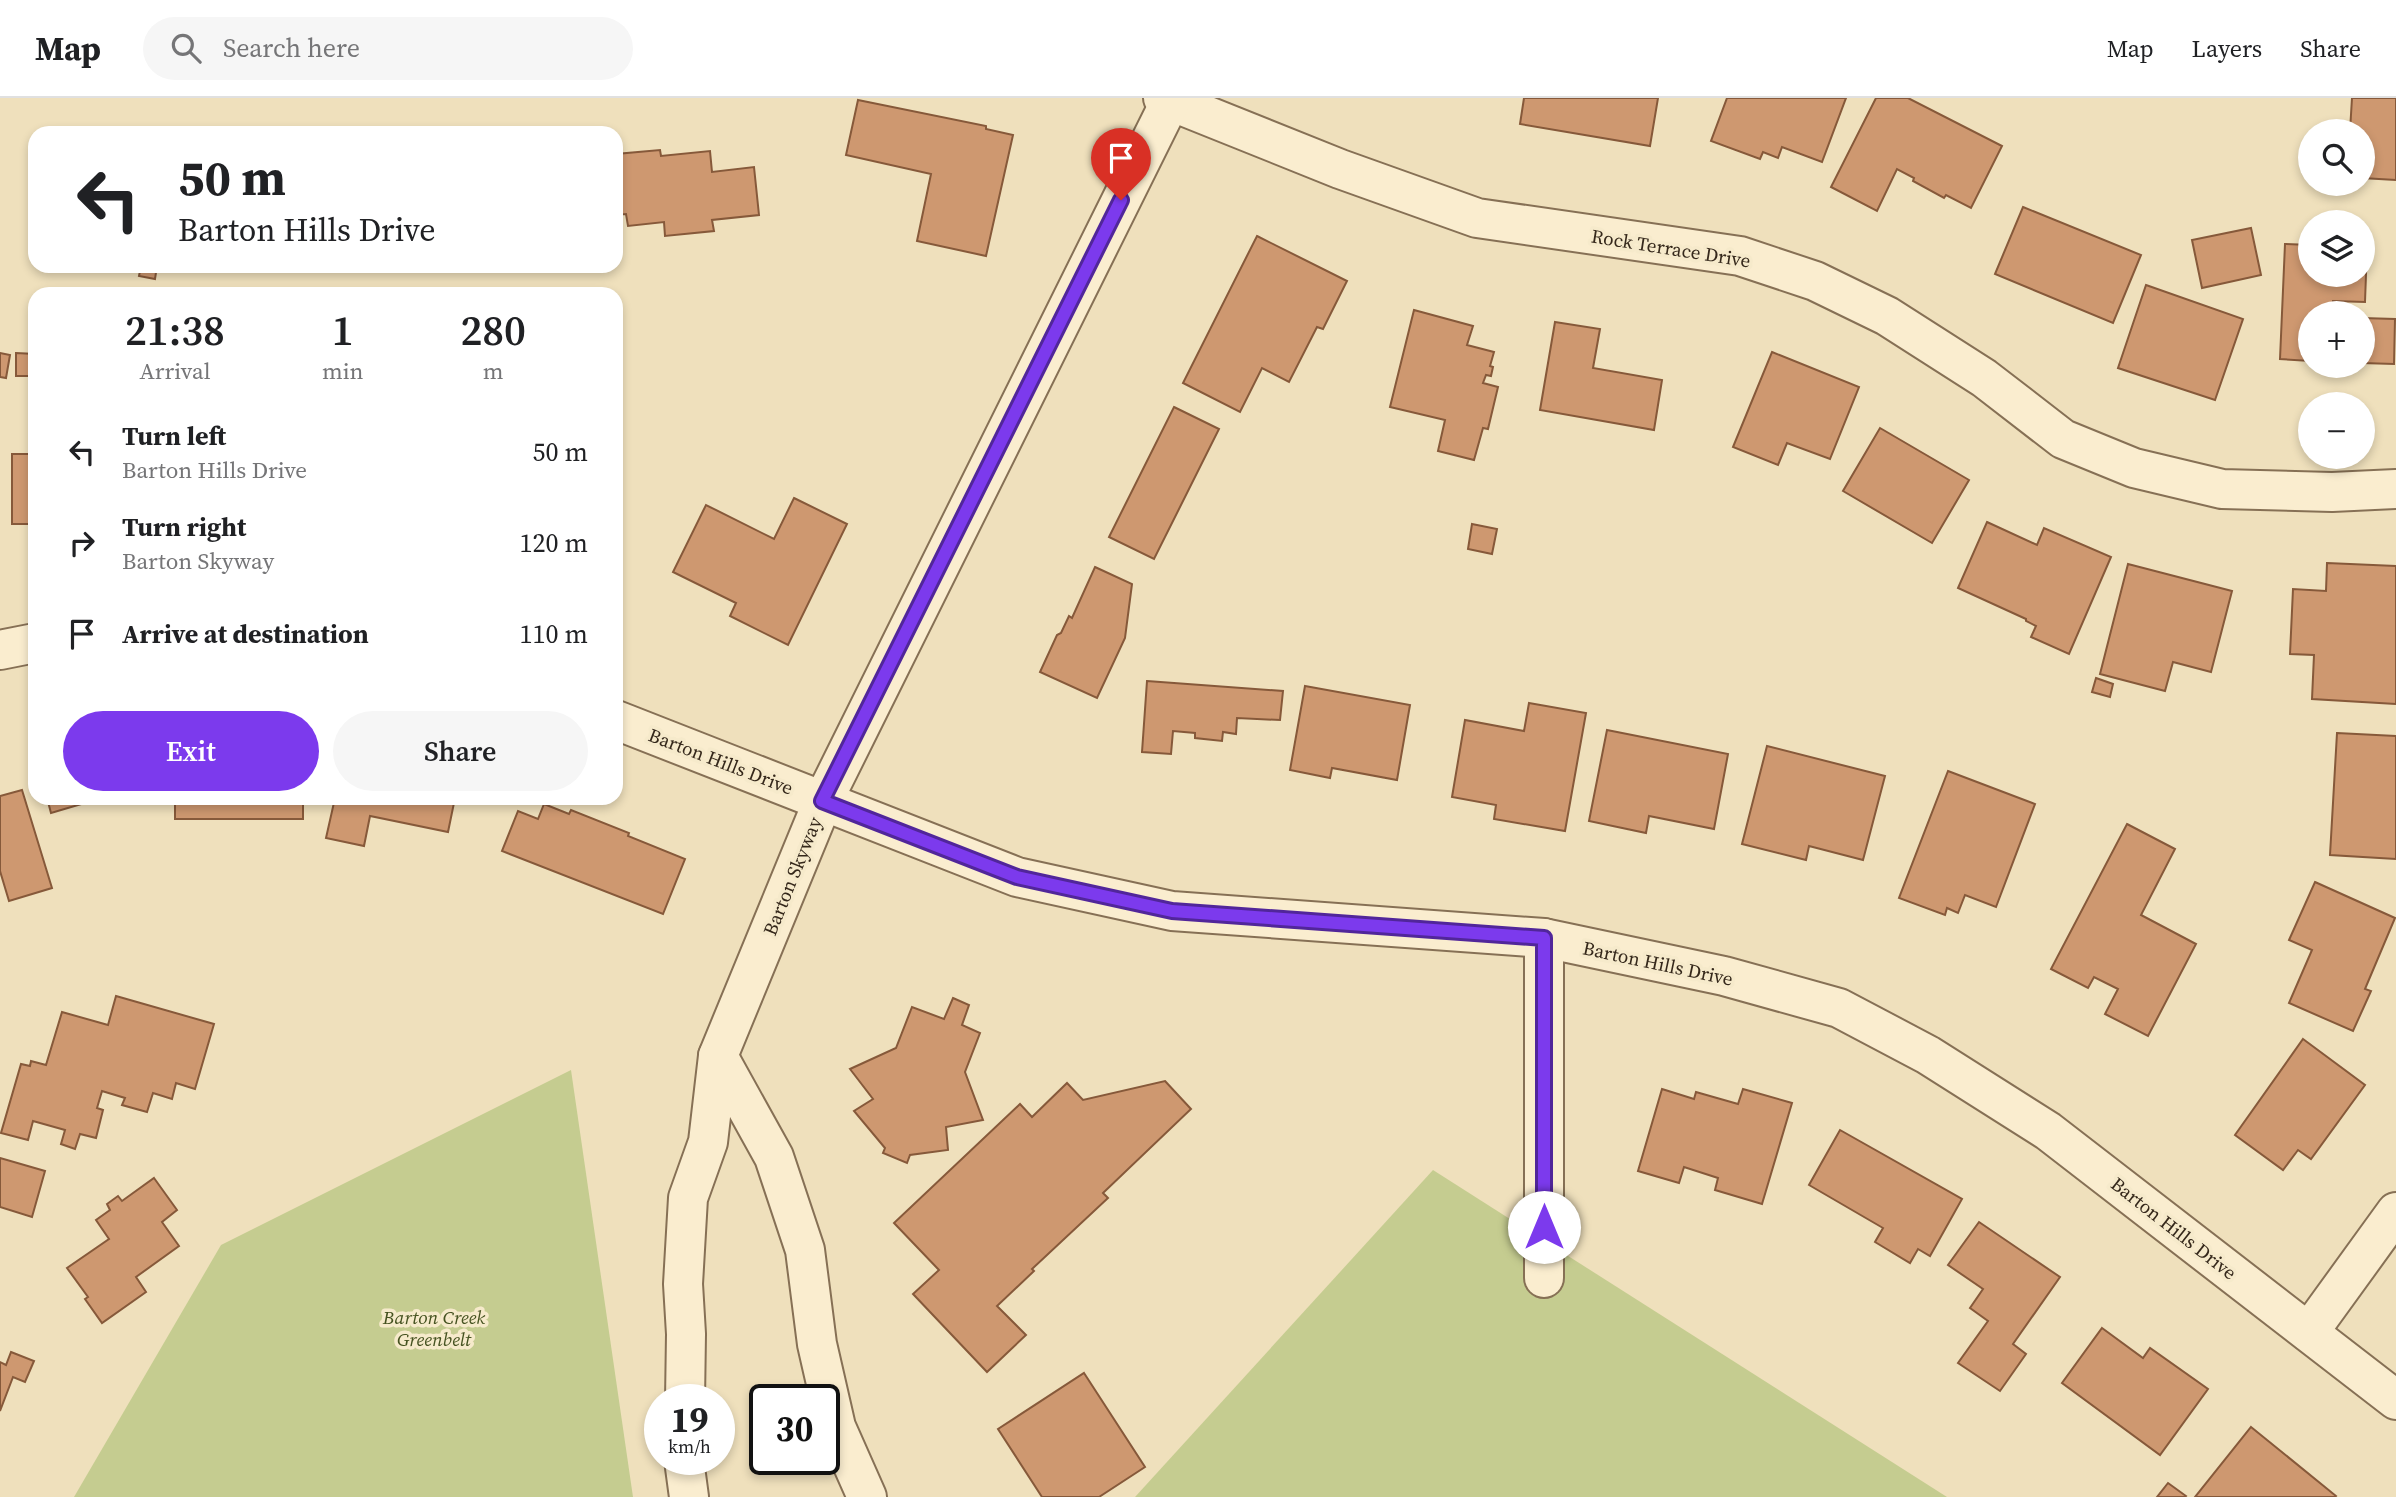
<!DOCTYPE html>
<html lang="en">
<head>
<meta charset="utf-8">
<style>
	body { margin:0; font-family:"Source Serif 4",serif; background:#f6f6f6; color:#202124; height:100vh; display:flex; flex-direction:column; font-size:26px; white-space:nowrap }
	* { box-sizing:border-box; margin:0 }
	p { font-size:23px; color:#757577 }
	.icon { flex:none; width:38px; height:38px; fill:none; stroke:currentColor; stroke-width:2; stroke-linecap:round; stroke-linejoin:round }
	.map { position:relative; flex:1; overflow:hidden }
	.drawer { position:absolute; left:28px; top:189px; width:595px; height:518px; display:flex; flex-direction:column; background:#fff; border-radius:21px; box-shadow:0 4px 10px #0003 }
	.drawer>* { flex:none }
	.banner { position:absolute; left:28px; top:28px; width:595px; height:147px; border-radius:21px; box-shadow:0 4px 10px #0003; background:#fff; color:#202124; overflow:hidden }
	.fabs { position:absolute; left:2298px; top:21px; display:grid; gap:14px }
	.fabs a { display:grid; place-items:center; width:77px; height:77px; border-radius:50%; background:#fff; box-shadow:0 4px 10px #0003; font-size:35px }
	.speed { position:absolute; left:644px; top:1286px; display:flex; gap:14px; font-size:35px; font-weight:700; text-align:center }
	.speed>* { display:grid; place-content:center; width:91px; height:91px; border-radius:50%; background:#fff; box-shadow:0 4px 10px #0003; line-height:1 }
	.speed small { font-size:18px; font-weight:400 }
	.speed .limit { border:4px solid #111; border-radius:10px; background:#fff; color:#111 }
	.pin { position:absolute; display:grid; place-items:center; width:60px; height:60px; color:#fff; margin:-72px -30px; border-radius:50% 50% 50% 0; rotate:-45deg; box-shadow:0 0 7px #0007 }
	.pin .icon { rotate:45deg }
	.me { position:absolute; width:77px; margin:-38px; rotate:0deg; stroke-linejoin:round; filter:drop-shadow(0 0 5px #0008) }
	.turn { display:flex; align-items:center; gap:24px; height:147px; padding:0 35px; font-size:32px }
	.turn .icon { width:91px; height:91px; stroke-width:2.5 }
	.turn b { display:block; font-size:49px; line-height:60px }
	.eta { display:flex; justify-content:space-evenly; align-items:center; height:119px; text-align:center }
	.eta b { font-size:42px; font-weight:600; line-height:49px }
	.primary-button { display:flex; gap:14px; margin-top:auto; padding:14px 35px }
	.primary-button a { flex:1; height:80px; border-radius:42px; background:#7c3aed; color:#fff; font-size:28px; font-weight:600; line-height:80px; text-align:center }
	.primary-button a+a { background:#f6f6f6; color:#202124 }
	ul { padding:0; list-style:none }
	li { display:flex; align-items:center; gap:21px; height:91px; padding:0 35px }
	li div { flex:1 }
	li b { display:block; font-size:26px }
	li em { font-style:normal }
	header { display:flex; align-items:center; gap:42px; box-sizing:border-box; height:98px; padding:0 35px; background:#fff; border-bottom:2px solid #e0e0e0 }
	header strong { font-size:33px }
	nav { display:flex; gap:38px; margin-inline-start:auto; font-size:24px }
	.search { width:490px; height:63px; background:#f6f6f6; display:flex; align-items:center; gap:18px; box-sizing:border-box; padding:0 24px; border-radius:38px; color:#757577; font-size:26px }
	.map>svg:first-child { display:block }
	.green { fill:#c5cc90 }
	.building { fill:#ce9870; stroke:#86593a; stroke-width:2 }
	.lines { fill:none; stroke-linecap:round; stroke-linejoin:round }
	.minor-casing { stroke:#867055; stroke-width:42 }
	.minor { stroke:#faedcf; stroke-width:38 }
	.route-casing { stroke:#51269a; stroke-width:18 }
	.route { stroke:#7c3aed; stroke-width:12 }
	.labels { text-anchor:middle; stroke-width:7; stroke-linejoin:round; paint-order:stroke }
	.street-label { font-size:19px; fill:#35281b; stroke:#f6eacb }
	.park-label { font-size:19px; font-style:italic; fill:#455220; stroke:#f6eacb }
</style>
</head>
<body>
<header>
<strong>Map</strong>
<div class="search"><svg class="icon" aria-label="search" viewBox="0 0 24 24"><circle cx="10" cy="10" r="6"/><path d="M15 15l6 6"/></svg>Search here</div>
<nav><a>Map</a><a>Layers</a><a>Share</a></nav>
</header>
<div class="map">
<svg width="2396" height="1399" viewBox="0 0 2396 1399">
	<rect width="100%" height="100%" fill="#efe0bc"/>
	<g class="green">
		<path d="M571,972L633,1399H74L221,1147Z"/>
		<path d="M1433,1072L1947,1399H1135Z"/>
	</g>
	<g class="building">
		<path d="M1524,0H1658L1650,48L1520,26Z"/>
		<path d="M1727,0H1846L1822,64L1782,49L1778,60L1763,54L1760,61L1711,43Z"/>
		<path d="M1876,0H1908L2002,48L1971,110L1946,97L1944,100L1913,83L1914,80L1897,71L1877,113L1831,89Z"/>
		<path d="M2352,0H2396V82L2362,80V33H2350Z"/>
		<path d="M858,2L986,28V31L1013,37L986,158L917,143L931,76L846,57Z"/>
		<path d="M660,52L661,58L710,53L712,74L754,69L759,117L712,122L714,133L665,138L664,124L628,128L626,116L616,117V56Z"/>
		<path d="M2023,109L2141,157L2113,225L1995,176Z"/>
		<path d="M2251,130L2261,177L2202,190L2192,142Z"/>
		<path d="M1257,138L1347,183L1323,231L1317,229L1289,284L1262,270L1240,314L1183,285Z"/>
		<path d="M2285,146L2310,147V177H2362V149H2367L2365,204L2333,203L2332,215H2310V263L2280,261Z"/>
		<path d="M141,168H157L155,181L139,178Z"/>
		<path d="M2146,187L2243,221L2215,302L2118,270Z"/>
		<path d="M1414,212L1473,228L1467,247L1494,254L1490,268L1493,269L1491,278L1486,277L1483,285L1498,289L1488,331L1483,330L1474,362L1438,353L1445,322L1390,309Z"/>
		<path d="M2362,220L2395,221L2394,266L2362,265Z"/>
		<path d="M1555,224L1600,231L1593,270L1662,282L1654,332L1540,312Z"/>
		<path d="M1772,254L1859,289L1830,361L1787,345L1778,367L1733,349Z"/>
		<path d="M0,255L10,257L6,280L0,279Z"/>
		<path d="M16,255L35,256V278H16Z"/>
		<path d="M1174,309L1219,331L1154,461L1109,439Z"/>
		<path d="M1880,330L1969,382L1932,445L1843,393Z"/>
		<rect x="12" y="356" width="23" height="70"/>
		<path d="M794,400L847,426L788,547L730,518L736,505L673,474L706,407L774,441Z"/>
		<path d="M1987,424L2037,447L2044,430L2111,459L2069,556L2031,539L2036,528L2026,523V521L1958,490Z"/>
		<path d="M1472,426L1497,431L1492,456L1468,451Z"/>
		<path d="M2327,465L2396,468V606L2312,601L2314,557L2290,556L2293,491L2326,493Z"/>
		<path d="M2128,466L2232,493L2211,574L2173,564L2165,593L2100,576Z"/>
		<path d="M1095,469L1132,486L1125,540L1097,600L1040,574L1057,537L1061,535L1069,518L1072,520Z"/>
		<path d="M2096,580L2113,586L2110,599L2092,594Z"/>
		<path d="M1147,583L1283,593L1280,622L1237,620L1236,636L1223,634L1222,643L1195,640V635L1173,633L1171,656L1142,654Z"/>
		<path d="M1305,588L1410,607L1397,682L1332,670L1330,680L1290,672Z"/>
		<path d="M1529,605L1586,615L1565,733L1494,721L1496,707L1452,699L1465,622L1524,633Z"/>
		<path d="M1607,632L1728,656L1714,731L1649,718L1646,735L1589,723Z"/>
		<path d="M2337,635L2396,638V761L2330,757Z"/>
		<path d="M1767,648L1885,678L1863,762L1809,748L1806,762L1742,746Z"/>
		<path d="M1948,673L2035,706L1996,809L1965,797L1958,815L1947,810L1945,817L1899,800Z"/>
		<path d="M22,692L52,790L9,803L0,773V698Z"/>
		<path d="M47,700H95V702L51,715Z"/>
		<rect x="175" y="700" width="128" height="21"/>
		<path d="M335,700H455L448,734L370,718L364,748L326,740Z"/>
		<path d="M544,706L569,716L571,712L629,735L628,738L685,761L663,816L502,753L518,713L538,721Z"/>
		<path d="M2127,726L2175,751L2141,817L2196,846L2148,938L2105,916L2118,891L2094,879L2088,890L2051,871Z"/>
		<path d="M2315,784L2395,820L2365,891L2371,893L2353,933L2289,905L2312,852L2289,842Z"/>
		<path d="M116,898L214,926L195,991L176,985L172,1001L153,995L147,1014L122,1007L125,1000L102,993L97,1010L103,1012L96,1040L80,1036L75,1051L61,1046L65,1032L33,1023L28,1042L1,1035L21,966L30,968L31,963L46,967L62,914L108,927Z"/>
		<path d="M953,900L969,907L962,927L980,935L965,974L983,1022L946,1029L948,1052L910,1057L907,1065L883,1055L885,1050L854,1013L873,1001L850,971L896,950L912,909L944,921Z"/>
		<path d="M2303,941L2365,987L2311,1061L2298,1052L2283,1072L2235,1037Z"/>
		<path d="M1165,983L1191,1011L1103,1095L1108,1100L1032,1171L1034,1173L997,1208L1026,1237L987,1274L913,1196L939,1172L894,1125L1020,1006L1032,1019L1067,985L1083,1002Z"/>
		<path d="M1662,991L1694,1001L1696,994L1738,1006L1743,991L1792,1005L1762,1106L1715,1092L1718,1080L1684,1069L1679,1085L1638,1073Z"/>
		<path d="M1840,1032L1962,1101L1930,1158L1918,1151L1910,1165L1875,1144L1883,1130L1809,1087Z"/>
		<path d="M0,1060L45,1073L32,1119L0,1109Z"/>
		<path d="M154,1080L177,1112L162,1124L179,1148L136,1179L146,1194L102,1225L85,1201L88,1199L67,1170L109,1141L96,1122L110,1112L107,1106L118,1098L122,1103Z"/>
		<path d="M1979,1124L2060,1179L2013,1246L2026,1256L2000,1293L1958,1265L1988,1223L1970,1210L1983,1191L1948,1167Z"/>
		<path d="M2102,1230L2143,1260L2150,1250L2208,1291L2160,1357L2062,1285Z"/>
		<path d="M11,1254L34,1263L25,1284L13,1279L0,1313V1264L6,1267Z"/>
		<path d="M1084,1275L1145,1369L1099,1399H1042L998,1331Z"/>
		<path d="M2251,1329L2336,1398L2335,1399H2195Z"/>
		<path d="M2168,1385L2186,1398L2185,1399H2157Z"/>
	</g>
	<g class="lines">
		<defs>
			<g id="minor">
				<path d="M1163,0L1340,71L1477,120L1740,158L1815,183L1887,218L1984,280L2063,341L2134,370L2222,391L2332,394L2396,391"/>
				<path d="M0,552L35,545"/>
				<path d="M616,622L1017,779L1172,813L1544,840L1724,878L1839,910L1928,957L2048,1033L2396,1302"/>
				<path d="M1544,840V1180"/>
				<path d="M718,958L774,1059L805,1152L817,1246L836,1329L867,1399"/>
				<path d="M2309,1234L2396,1114"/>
				<path d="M685,1302L686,1236L683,1186L688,1100L708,1044L718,958L823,703L1172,0"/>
				<path d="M684,1362L689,1399"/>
			</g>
		</defs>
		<use href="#minor" class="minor-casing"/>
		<use href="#minor" class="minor"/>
	</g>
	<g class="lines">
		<defs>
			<path id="route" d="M1121,102L822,703L1017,779L1172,813L1544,840V1129"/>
		</defs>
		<use href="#route" class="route-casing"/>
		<use href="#route" class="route"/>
	</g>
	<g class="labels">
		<g class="street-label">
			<text transform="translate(1671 150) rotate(9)" y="7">Rock Terrace Drive</text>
			<text transform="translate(721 663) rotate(21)" y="7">Barton Hills Drive</text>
			<text transform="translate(792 778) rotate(-68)" y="7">Barton Skyway</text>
			<text transform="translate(1658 865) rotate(12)" y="7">Barton Hills Drive</text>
			<text transform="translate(2174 1130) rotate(38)" y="7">Barton Hills Drive</text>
		</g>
		<g class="park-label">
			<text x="434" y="1226">Barton Creek<tspan x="434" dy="22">Greenbelt</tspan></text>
		</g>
	</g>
</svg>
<div class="fabs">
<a><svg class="icon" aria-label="search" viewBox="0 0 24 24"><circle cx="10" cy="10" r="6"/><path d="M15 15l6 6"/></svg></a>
<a><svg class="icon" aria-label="layers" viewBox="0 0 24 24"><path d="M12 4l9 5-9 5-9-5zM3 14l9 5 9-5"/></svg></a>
<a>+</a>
<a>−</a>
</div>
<div class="speed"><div>19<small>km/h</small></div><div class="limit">30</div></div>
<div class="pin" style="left:1121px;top:102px;background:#d93025"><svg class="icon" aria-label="arrive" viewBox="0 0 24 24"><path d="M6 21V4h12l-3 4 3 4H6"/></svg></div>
<svg class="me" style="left:1544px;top:1129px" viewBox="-20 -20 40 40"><circle r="19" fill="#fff"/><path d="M0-13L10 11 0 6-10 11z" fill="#7c3aed"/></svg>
<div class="banner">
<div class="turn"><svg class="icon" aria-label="left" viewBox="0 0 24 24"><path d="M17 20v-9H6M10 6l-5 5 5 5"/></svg><div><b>50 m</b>Barton Hills Drive</div></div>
</div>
<section class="drawer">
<div class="eta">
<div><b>21:38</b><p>Arrival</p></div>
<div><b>1</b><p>min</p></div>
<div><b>280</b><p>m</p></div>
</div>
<ul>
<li><svg class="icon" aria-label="left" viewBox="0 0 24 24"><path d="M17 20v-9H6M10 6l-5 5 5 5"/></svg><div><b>Turn left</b><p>Barton Hills Drive</p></div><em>50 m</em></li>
<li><svg class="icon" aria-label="right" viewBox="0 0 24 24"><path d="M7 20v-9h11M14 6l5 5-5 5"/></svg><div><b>Turn right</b><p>Barton Skyway</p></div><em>120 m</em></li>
<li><svg class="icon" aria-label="arrive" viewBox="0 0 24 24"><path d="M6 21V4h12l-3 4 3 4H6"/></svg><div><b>Arrive at destination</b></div><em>110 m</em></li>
</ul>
<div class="primary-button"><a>Exit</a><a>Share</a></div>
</section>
</div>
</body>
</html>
